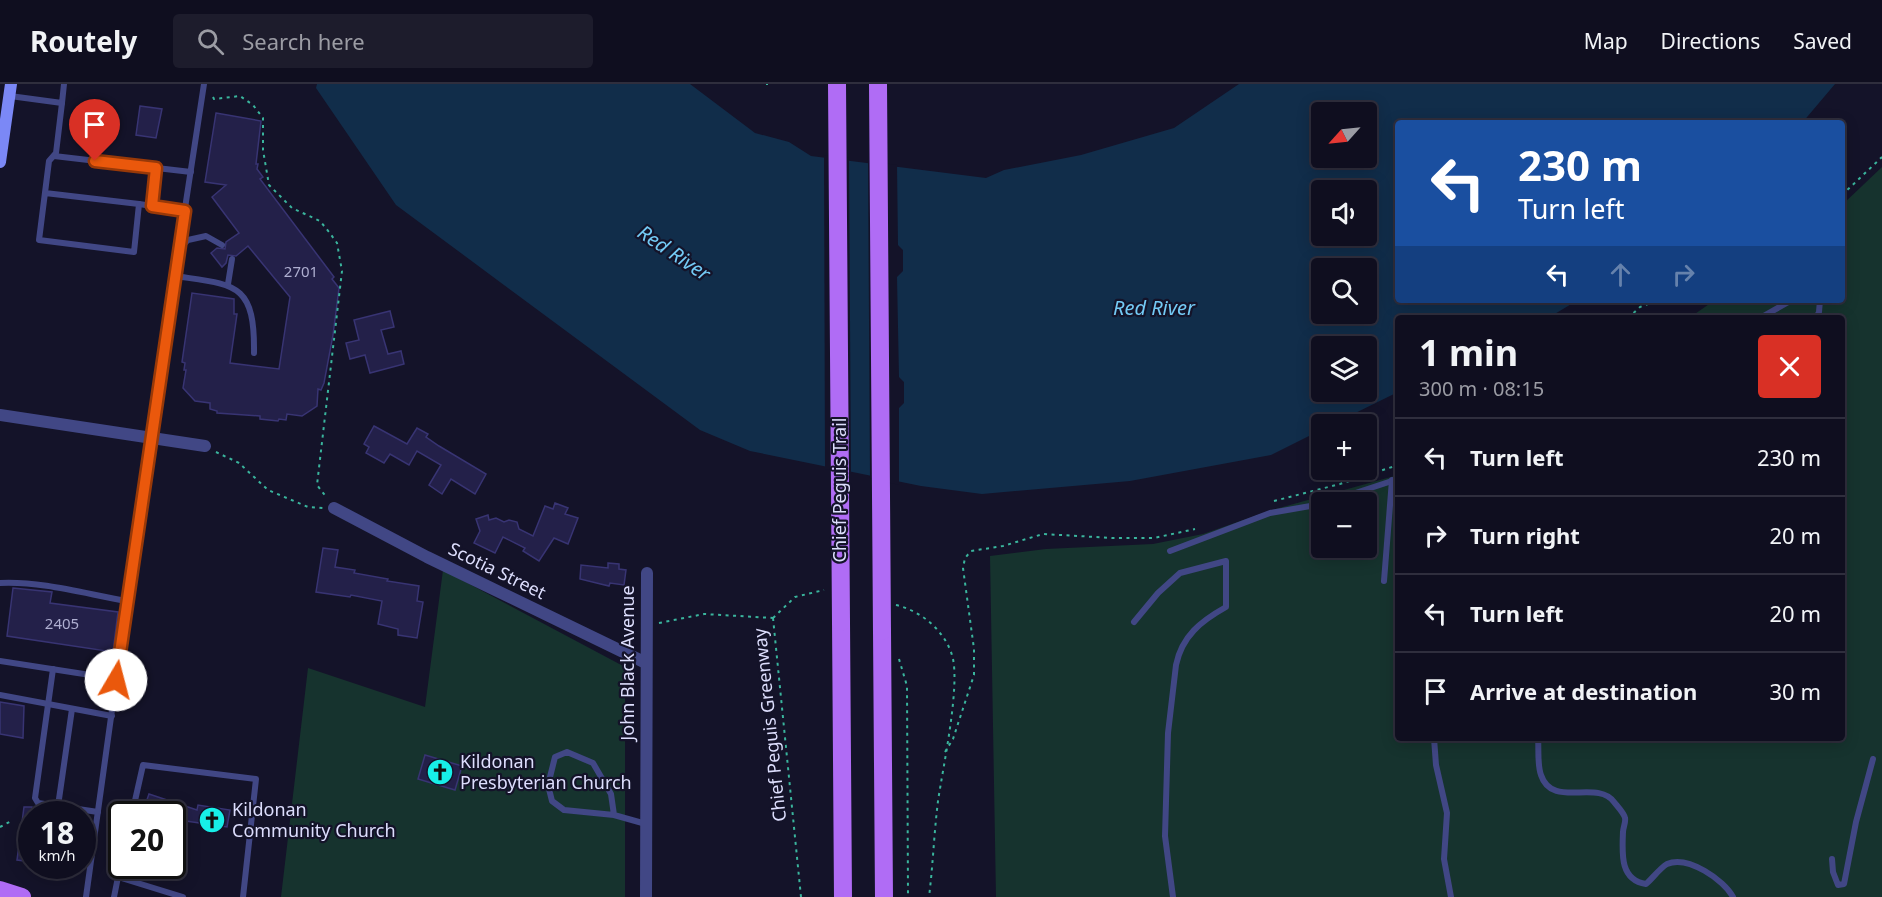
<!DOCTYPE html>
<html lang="en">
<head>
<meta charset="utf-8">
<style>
	body { margin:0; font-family:"Noto Sans",sans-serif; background:#1d1c2c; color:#f1f3f6; height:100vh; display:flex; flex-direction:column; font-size:22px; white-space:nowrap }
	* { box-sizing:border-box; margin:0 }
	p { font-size:20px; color:#9b9ca4 }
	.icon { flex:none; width:33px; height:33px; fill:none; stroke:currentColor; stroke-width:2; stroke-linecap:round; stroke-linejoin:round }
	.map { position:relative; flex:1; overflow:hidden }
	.side { position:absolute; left:1395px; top:231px; width:450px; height:426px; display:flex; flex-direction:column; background:#0f0e1f; border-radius:6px; box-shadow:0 3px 15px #0003,0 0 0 2px #2f2e3d }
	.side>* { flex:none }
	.hud { position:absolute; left:1395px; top:36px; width:450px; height:183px; border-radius:6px; box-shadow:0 3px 15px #0003,0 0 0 2px #2f2e3d; background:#1a4fa0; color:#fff; overflow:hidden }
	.needle { width:39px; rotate:243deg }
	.tools { position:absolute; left:1311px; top:18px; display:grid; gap:12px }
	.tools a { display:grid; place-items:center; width:66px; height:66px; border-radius:6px; background:#0f0e1f; box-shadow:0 3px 15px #0003,0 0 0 2px #2f2e3d; font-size:30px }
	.speed { position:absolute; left:18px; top:717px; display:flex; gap:12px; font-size:30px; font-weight:700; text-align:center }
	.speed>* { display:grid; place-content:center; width:78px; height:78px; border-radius:50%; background:#0f0e1f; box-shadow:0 3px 15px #0003,0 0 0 2px #2f2e3d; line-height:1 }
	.speed small { font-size:15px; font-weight:400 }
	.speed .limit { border:3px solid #111; border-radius:9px; background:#fff; color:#111 }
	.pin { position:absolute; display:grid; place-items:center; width:51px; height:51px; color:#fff; margin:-62px -26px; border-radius:50% 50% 50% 0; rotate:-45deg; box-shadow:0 0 6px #0007 }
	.pin .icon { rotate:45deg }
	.me { position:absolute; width:66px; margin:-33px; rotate:8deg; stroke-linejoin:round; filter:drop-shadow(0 0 4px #0008) }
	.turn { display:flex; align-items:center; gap:21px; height:126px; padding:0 24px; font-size:27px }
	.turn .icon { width:78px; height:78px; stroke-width:2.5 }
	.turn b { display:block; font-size:42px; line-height:51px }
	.lanes { display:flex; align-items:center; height:57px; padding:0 24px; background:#0003; justify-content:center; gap:30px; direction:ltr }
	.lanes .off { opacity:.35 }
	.round { display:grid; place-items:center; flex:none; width:63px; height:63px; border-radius:6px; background:#1d1c2c }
	.headline { display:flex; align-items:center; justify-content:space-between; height:102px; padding:0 24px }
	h1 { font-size:36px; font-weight:700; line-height:45px }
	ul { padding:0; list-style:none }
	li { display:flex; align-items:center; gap:18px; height:78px; padding:0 24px; border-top:2px solid #2f2e3d }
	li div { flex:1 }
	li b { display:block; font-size:22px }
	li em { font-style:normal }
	header { display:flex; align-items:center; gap:36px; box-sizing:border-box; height:84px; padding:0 30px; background:#0f0e1f; border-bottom:2px solid #2f2e3d }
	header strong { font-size:28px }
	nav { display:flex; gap:33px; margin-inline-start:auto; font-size:21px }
	.search { width:420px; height:54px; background:#1d1c2c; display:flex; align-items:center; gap:15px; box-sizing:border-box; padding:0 21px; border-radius:6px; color:#9b9ca4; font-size:22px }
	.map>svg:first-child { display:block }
	.green { fill:#16332e; fill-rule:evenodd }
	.water { fill:#112d4a; fill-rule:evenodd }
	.pier { fill:#141329 }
	.building { fill:#232049; stroke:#383473; stroke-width:1.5 }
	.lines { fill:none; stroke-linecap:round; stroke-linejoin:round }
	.path { stroke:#3ab59d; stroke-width:2; stroke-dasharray:3 4.5; stroke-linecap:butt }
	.lane { stroke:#414785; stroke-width:6 }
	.street { stroke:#414785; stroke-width:12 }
	.secondary { stroke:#7b88f6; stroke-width:12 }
	.primary { stroke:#b06cf5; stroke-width:18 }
	.primary-bridge { stroke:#b06cf5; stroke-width:18 }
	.route-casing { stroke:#983908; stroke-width:15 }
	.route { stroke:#ea580c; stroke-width:10 }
	.labels { text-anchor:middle; stroke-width:4.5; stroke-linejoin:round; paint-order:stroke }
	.number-label { font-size:15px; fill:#aeaed0 }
	.street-label { font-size:18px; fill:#dddefd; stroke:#141329 }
	.poi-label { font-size:18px; fill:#dddefd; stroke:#141329; text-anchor:start }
	.water-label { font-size:20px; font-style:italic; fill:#73caf5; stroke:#141329 }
</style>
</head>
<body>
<header>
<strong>Routely</strong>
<div class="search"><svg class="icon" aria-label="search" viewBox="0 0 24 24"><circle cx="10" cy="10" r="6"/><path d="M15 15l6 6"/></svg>Search here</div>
<nav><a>Map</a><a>Directions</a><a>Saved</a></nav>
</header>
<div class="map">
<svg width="1882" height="813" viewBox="0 0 1882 813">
	<rect width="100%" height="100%" fill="#141329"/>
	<g class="green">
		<path d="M1882,83V813H996L990,472L1046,465L1153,460L1203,450L1272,426L1398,391V654H1842V234H1689L1715,216H1842V121ZM1322,418H1366V464H1322Z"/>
		<path d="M443,486L625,583V813H281L308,584L425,623Z"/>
	</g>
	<path class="water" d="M317,0H690L755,49L789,58L811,72L986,94L1004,86L1081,71L1174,44L1239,0H1835L1802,39H1398V216H1578L1548,234H1398V308L1333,340H1322L1321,346L1271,371L1130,397L982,410L921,402L750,367L700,346L396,121L316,4ZM1322,28H1366V74H1322ZM1322,106H1366V152H1322ZM1322,184H1366V230H1322ZM1322,262H1366V308H1322Z"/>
	<g class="pier">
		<path d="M824,71L849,74L851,390L825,385Z"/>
		<path d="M868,77L897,81L898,161L903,166V187L897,193L899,293L904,298V319L899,324V401L870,394Z"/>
	</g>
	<g class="building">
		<path d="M140,22L162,25L156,54L136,51Z"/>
		<path d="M216,29L261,37L256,80H258L257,85L263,93L260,95L334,193L332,195L339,204L333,251L324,299L321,306L318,305L317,322L302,332L287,330L286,336L279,335L278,337L260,335V332L217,329V327L210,325V319L195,317L183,304L186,286H184L185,279L182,278L192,209L234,215V230H237L230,279L279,285L290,213L248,162L236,172L228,171L226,179L222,183L211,169L217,164L225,165L226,158L239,149L212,113L226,101L205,98Z"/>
		<path d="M390,227L394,243L381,246L388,270L401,267L404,280L370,289L365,271L350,275L346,259L359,256L354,236Z"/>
		<path d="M374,342L407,360L417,344L428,350L426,353L439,362L486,390L475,410L451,395L442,410L429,401L441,381L417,367L409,381L390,370L384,379L366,369L369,363L364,360Z"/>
		<path d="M555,419L568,424L565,430L578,434L568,460L554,454L539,477L523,467L525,464L503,453L495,469L474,459L480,447L476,435L488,431L489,436L496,434L504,438L509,436L517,438L519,445L533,452L545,422L553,425Z"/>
		<path d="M323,464L338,466L335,483L355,486L354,489L388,495L387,497L419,502L417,517L423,518L417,554L398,551V545L378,540L382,517L351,511L350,513L316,508Z"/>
		<path d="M608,479L619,480V485L626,486L624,501L610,499L609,502L580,495L581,481L608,484Z"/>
		<path d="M13,504L52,508L50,519L118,528L113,568L7,552Z"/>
		<path d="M0,618L24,622L23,654L0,650Z"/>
		<path d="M425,671L462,682L455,706L418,695Z"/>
		<path d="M149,710L197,726L198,721L230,726L227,743L172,735V730H142Z"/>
		<path d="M24,723H32V778L17,776Z"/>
	</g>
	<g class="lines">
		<g class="path">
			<path d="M767,0V1"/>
			<path d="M213,13L214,15L240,12L253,21L263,34V66L269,101L292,124L320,137L329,148L337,159L342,187L317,401L327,414"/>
			<path d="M1842,111L1882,73"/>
			<path d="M1628,234L1640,223L1659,216"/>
			<path d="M216,368L239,379L268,406L308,423L323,424"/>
			<path d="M1274,417L1340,400L1398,381"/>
			<path d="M896,521C921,527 944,546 952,571C961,600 943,683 938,717C934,749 933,781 929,813"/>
			<path d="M773,534L795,513L824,506"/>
			<path d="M773,534L801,813"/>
			<path d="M659,539L704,530L773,534"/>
			<path d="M899,575L907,602L908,813"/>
			<path d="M945,668L953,655L974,591V565L963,484L965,474L971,467L1003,462L1043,450L1113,454H1154L1195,445"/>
			<path d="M0,743L13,736"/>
		</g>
		<g class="lane">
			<path d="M10,12L62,19L64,0"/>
			<path d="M54,72L191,88"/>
			<path d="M45,109L139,120L134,168L39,156L49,77L56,69L62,19"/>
			<path d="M139,120L185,127"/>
			<path d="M151,122L156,84"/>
			<path d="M179,165L188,156L206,152L222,161"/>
			<path d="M175,192C235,201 255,198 254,269"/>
			<path d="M228,200L232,175"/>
			<path d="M1760,234L1792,216"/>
			<path d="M1816,234L1819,228L1820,216"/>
			<path d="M1328,418L1398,395"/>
			<path d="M1170,467L1270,429L1322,420"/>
			<path d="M1384,497L1392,396"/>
			<path d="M0,499C42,497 86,510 127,517"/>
			<path d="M1134,538L1158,509L1180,489L1226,477V523C1201,537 1182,552 1176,581L1168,649L1165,752L1173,813"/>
			<path d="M0,577L116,595"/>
			<path d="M53,585L35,714L38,719L98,728"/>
			<path d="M0,611L112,632"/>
			<path d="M1434,654L1436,681L1447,729L1444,775L1451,813"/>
			<path d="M1538,654C1539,665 1537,680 1541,691C1552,725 1597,695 1614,718C1617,722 1624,729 1625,734C1626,738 1623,744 1623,748C1622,770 1620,796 1646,800C1652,795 1660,784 1667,780C1688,771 1724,796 1733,813"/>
			<path d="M58,722L72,625"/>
			<path d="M132,730L143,681L256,695L243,813"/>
			<path d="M614,731L564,726L552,717L548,701L555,673L567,668L593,679L611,710L614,731L646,740"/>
			<path d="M1832,775L1833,788L1838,801L1844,800L1856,738L1873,675"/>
			<path d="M118,793L122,777"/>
			<path d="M86,813L150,353L204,0"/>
			<path d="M114,813L118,793L183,813"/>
		</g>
		<g class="street">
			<path d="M0,331L205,362"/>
			<path d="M334,424L427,473L646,579"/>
			<path d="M646,813L647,489"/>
		</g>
		<path class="secondary" d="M0,78L11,0"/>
		<g class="primary">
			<path d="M841,538L843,813"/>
			<path d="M882,547L884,813"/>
			<path d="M0,806L22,813"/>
		</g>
		<g class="primary-bridge">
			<path d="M837,0L841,538"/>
			<path d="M878,0L882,547"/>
		</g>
	</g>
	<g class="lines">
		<defs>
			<path id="route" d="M95,77L156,84L152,122L185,127L116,596"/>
		</defs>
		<use href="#route" class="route-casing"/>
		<use href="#route" class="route"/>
	</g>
	<defs>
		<symbol id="church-disc" viewBox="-11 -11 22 22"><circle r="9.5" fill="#17efe8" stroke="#141329"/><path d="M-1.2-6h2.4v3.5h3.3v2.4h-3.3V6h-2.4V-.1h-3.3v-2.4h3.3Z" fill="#111"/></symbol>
	</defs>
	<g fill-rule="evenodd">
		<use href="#church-disc" x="425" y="673" width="30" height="30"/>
		<use href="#church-disc" x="197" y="721" width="30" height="30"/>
	</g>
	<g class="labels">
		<g class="number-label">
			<text x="301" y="193">2701</text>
			<text x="62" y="545">2405</text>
		</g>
		<g class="street-label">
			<text transform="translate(840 406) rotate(-90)" y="6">Chief Peguis Trail</text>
			<text transform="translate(497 487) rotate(26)" y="6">Scotia Street</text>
			<text transform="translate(628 579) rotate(-90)" y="6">John Black Avenue</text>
			<text transform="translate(770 641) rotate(-96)" y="6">Chief Peguis Greenway</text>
		</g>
		<g class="poi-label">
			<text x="460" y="684">Kildonan<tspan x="460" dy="21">Presbyterian Church</tspan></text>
			<text x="232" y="732">Kildonan<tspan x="232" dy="21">Community Church</tspan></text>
		</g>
		<g class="water-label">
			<text transform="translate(674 169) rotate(34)" y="7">Red River</text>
			<text x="1154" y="231">Red River</text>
		</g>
	</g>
</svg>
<div class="tools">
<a><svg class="needle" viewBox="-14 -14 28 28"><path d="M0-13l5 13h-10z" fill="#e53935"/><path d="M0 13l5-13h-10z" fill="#9b9ca4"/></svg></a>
<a><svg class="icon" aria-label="sound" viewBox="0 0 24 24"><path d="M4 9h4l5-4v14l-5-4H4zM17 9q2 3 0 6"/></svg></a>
<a><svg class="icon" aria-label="search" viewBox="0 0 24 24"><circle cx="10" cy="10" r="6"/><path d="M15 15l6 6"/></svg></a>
<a><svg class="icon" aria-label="layers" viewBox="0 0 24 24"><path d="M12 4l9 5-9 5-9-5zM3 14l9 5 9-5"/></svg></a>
<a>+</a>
<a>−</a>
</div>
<div class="speed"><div>18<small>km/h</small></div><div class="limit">20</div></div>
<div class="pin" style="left:95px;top:77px;background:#d93025"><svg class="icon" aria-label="arrive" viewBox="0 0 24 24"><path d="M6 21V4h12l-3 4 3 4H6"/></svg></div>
<svg class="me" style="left:116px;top:596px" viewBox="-20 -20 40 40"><circle r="19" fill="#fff"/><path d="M0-13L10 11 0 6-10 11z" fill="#ea580c"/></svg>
<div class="hud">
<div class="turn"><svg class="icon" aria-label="left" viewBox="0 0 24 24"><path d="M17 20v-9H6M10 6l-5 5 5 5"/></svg><div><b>230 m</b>Turn left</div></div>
<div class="lanes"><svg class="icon" aria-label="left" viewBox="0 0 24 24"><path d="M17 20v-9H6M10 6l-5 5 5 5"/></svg><svg class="icon off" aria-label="ahead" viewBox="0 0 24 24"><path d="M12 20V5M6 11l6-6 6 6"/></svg><svg class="icon off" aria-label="right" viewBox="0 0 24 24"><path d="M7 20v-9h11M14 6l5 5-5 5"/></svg></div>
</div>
<section class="side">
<div class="headline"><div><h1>1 min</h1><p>300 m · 08:15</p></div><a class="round" style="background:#d93025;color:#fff"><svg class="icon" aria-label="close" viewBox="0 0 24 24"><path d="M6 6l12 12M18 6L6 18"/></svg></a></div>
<ul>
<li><svg class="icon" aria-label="left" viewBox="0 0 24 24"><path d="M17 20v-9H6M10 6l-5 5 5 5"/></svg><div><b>Turn left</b></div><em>230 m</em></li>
<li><svg class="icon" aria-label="right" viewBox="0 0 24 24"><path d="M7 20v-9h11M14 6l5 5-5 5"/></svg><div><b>Turn right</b></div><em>20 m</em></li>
<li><svg class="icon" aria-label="left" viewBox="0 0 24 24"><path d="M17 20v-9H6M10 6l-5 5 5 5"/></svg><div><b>Turn left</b></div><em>20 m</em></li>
<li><svg class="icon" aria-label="arrive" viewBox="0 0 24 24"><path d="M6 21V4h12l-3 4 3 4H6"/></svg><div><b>Arrive at destination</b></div><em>30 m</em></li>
</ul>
</section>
</div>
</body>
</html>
